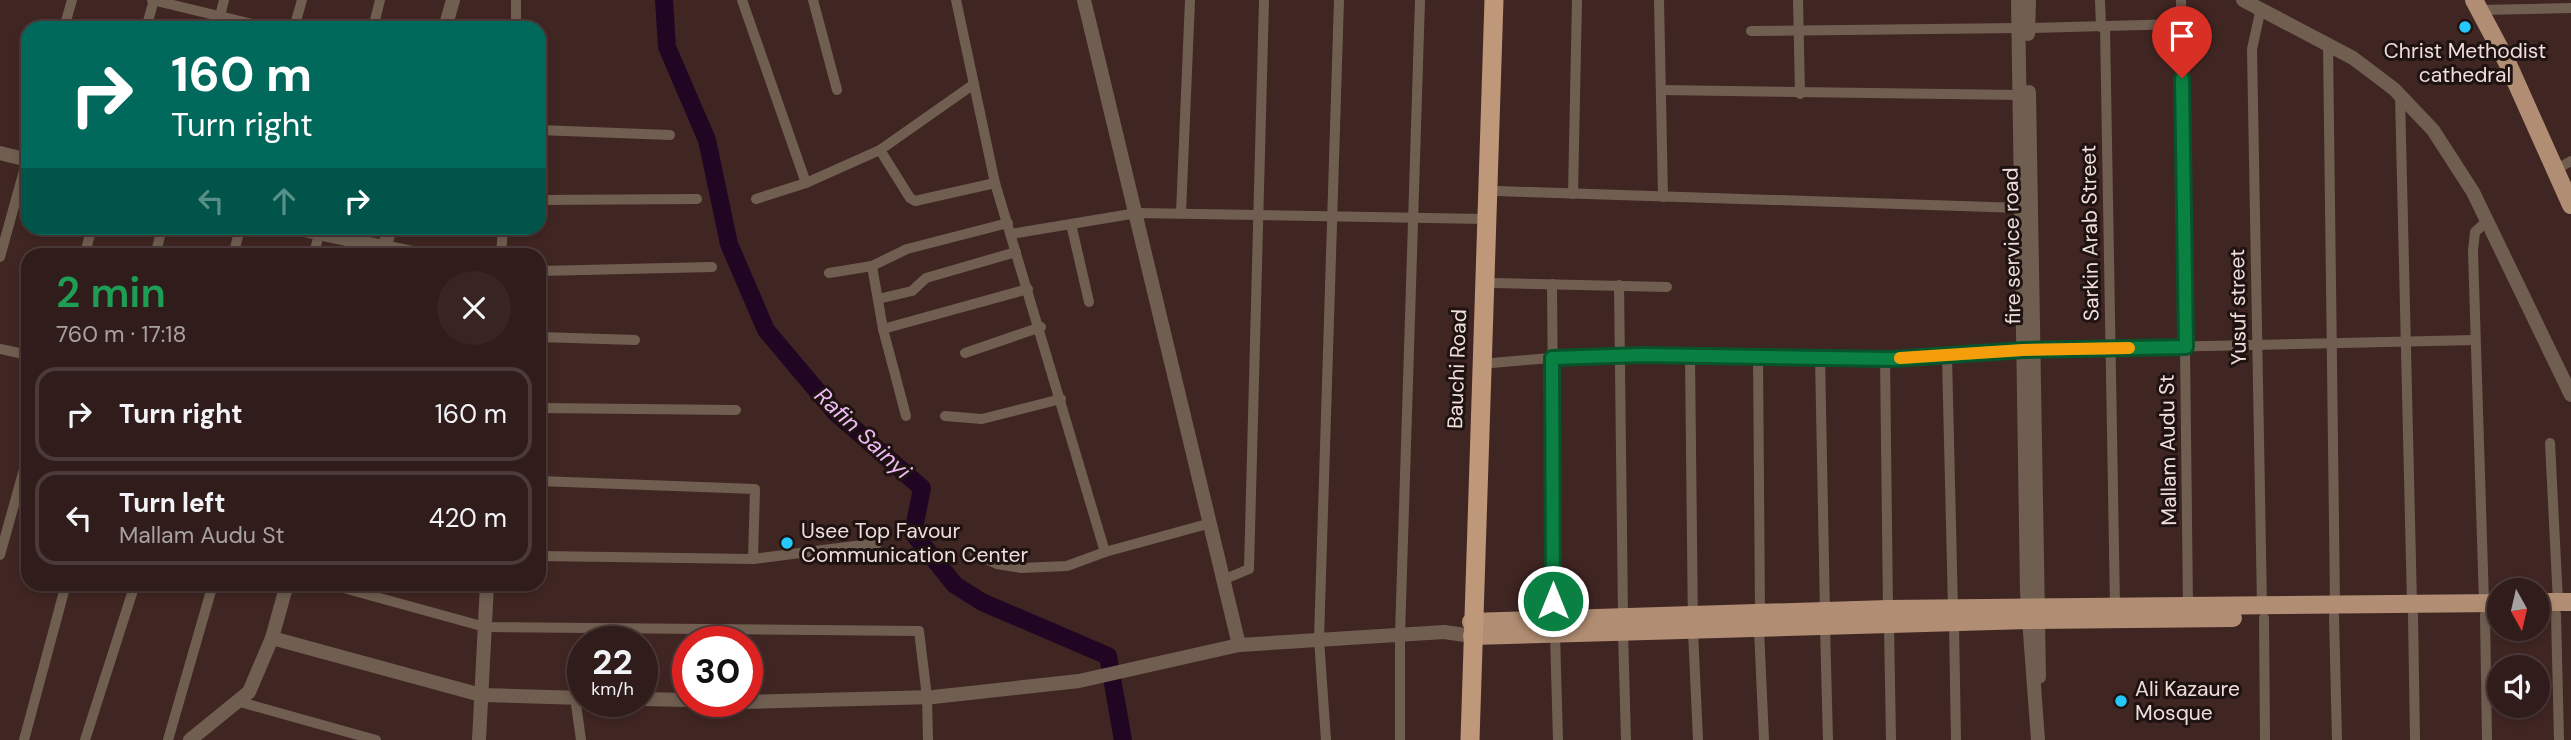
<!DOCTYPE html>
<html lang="en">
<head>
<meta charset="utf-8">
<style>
	body { margin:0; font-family:"DM Sans",sans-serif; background:#382523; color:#f1f3f6; height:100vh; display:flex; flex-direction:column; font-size:26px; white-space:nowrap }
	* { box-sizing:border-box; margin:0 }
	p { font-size:23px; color:#a8a1a2 }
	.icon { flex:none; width:38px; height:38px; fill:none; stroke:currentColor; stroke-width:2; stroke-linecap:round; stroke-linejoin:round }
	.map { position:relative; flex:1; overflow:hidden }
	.side { position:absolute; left:21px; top:248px; width:525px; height:343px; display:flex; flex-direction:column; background:#301c1a; border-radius:21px; box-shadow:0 4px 10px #0003,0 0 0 2px #4b3a39 }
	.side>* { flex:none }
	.hud { position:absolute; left:21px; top:21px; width:525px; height:214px; border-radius:21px; box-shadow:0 4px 10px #0003,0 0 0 2px #4b3a39; background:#00695c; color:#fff; overflow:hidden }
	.needle { width:46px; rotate:172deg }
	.tools { position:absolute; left:2487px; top:578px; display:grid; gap:14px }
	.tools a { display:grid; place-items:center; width:63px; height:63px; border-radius:50%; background:#301c1a; box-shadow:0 4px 10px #0003,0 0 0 2px #4b3a39; font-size:35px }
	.speed { position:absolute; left:567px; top:626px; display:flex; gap:14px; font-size:35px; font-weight:700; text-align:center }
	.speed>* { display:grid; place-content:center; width:91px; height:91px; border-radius:50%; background:#301c1a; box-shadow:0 4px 10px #0003,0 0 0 2px #4b3a39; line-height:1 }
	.speed small { font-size:18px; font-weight:400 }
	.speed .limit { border:10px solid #d22; background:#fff; color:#111 }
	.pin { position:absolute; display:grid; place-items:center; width:60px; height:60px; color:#fff; margin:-72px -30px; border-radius:50% 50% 50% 0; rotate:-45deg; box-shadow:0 0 7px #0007 }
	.pin .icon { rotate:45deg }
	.me { position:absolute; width:77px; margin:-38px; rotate:0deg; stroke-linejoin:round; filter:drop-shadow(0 0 5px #0008) }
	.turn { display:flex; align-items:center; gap:24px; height:147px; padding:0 35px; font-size:32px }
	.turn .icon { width:91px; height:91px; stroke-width:2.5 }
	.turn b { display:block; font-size:49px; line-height:60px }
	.lanes { display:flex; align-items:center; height:66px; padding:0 35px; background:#0003; justify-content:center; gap:35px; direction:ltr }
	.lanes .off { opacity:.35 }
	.round { display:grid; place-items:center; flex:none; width:74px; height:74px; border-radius:37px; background:#382523 }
	.overview { display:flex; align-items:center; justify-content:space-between; height:119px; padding:0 35px }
	h1 { font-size:42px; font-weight:600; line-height:52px; color:#1e9e55 }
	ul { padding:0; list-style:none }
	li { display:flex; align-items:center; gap:21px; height:94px; margin:0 14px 10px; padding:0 21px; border:4px solid #4b3a39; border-radius:21px }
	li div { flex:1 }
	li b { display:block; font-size:26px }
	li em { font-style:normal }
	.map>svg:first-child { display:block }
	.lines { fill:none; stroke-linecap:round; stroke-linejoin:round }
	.river { stroke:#210624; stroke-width:18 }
	.minor { stroke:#705f51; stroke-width:10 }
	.tertiary { stroke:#705f51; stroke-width:14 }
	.primary { stroke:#b18e73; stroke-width:18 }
	.trunk { stroke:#be9879; stroke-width:19 }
	.route-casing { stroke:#07532c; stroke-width:18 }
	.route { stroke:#0b8043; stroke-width:12 }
	.slow { stroke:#f59e0b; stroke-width:12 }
	.poi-dot { fill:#25c9fe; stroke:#1e1311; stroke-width:2.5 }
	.labels { text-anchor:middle; stroke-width:6; stroke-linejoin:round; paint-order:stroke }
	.poi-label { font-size:21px; fill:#efdedb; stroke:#1e1311; text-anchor:start }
	.street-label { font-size:21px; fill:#efdedb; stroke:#1e1311 }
	.water-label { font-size:23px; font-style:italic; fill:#efbaf4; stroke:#1e1311 }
</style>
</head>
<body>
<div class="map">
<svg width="2571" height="740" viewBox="0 0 2571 740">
	<rect width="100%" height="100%" fill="#402623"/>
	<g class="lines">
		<path class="river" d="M664,0L667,47L707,140L729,244L766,330L835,412L922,488L913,533L955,585L982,602L1108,656L1123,740"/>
		<g class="minor">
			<path d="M152,0L269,28"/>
			<path d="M742,0L806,183"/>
			<path d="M813,0L837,90"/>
			<path d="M956,0L995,183L1105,552"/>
			<path d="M1659,0L1663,197"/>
			<path d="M1798,0L1800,94"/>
			<path d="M2100,0L2101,27"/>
			<path d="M2181,0L2188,607"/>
			<path d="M2261,8L2252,49L2262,606"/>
			<path d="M2480,10L2571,8"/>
			<path d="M2105,26L2115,607"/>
			<path d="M64,28L72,0"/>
			<path d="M146,28L154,0"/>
			<path d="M217,28L224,0"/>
			<path d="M294,28L302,0"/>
			<path d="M373,28L380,0"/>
			<path d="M516,28V0"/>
			<path d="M2028,28L2181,24"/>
			<path d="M1751,31L2019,28"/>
			<path d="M2328,43L2335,605"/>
			<path d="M1661,90L2020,95"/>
			<path d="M2400,95L2412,604"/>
			<path d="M539,130L670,135"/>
			<path d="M880,150L910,198L915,201L995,183"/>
			<path d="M2555,170L2571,161"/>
			<path d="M1497,191L2021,208"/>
			<path d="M1573,194L1577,0"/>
			<path d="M756,199L806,183L880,150L974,84"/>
			<path d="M539,200L697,199"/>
			<path d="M1181,213L1190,0"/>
			<path d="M1071,224L1089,302"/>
			<path d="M1011,234L1137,213L1485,219"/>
			<path d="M84,256L92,228"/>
			<path d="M155,256L162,228"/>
			<path d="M233,256L240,228"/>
			<path d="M313,256L321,228"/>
			<path d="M501,256L503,228"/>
			<path d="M0,257L28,156"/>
			<path d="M872,266L883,329L906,416"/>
			<path d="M539,271L712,267"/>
			<path d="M829,273L872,266L907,249L1008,223"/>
			<path d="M1494,283L1667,287"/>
			<path d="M1552,284L1555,618"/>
			<path d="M1619,285L1623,616"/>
			<path d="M878,299L912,291L926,278L1016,252"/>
			<path d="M883,329L1028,289"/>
			<path d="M539,337L635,340"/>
			<path d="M0,349L28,355"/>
			<path d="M965,353L1041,327"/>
			<path d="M1690,355L1693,631L1698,740"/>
			<path d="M1758,355L1760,614"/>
			<path d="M1820,356L1825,613"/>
			<path d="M1947,356L1953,609"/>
			<path d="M1885,358L1888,609"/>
			<path d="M1492,363L1574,356L1892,359L2023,350L2475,340"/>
			<path d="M539,408L736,410"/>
			<path d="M945,416L982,419L1061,399"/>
			<path d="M2550,443L2558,602"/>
			<path d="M539,481L755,489L753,559"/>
			<path d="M975,554L997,564L1021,568L1067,566L1105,552L1211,523"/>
			<path d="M0,555L28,455"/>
			<path d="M539,556L753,559L878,543"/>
			<path d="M1225,579L1249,569L1264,0"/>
			<path d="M329,584L485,627L919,631L927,697L928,740"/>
			<path d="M2484,603L2473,251L2475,232L2487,221"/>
			<path d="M2556,614L2559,740"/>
			<path d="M2413,615L2415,740"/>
			<path d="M2485,615L2487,740"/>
			<path d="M2334,616L2337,740"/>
			<path d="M2264,618L2265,740"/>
			<path d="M1954,624L1956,740"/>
			<path d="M1889,625L1891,740"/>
			<path d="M1825,626L1828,740"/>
			<path d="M1759,629L1764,740"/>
			<path d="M1623,631L1626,740"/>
			<path d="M1555,634L1558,740"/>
			<path d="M575,697L581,740"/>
			<path d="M240,702L376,740"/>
			<path d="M24,740L66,584"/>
			<path d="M85,740L135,584"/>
			<path d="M168,740L213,584"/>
			<path d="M1326,740L1319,639L1339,0"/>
			<path d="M1400,740V635L1420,0"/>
		</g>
		<g class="tertiary">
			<path d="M1084,0L1239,645"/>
			<path d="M2018,0L2027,592L2038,740"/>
			<path d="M2243,0L2353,58L2394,89L2433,130L2473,192L2571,395"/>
			<path d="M445,28L453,0"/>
			<path d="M2028,34L2029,0"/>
			<path d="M2029,92L2039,677"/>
			<path d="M0,153L28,160"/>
			<path d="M294,228L427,256"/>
			<path d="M382,256L390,228"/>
			<path d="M272,638L481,695L583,698"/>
			<path d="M642,699L688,700"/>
			<path d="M740,702L933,697L1079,681L1239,645L1444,632L1472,636"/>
			<path d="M190,740L249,692L272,638L287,584"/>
			<path d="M479,740L487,584"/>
		</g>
		<g class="primary">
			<path d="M2474,0L2507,62L2571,205"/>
			<path d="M2538,602H2571"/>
			<path d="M1471,622L1888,609L2499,603"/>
			<path d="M1472,636L2028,620L2233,618"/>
		</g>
		<path class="trunk" d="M1470,740L1494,0"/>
	</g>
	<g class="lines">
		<defs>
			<path id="route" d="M1553,601L1552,358L1643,355L1892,359L2023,350L2186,347L2182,78"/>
		</defs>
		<use href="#route" class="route-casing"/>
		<use href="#route" class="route"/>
		<path class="slow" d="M1900,358L2023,350L2129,348"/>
	</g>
	<g class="poi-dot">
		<circle cx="2465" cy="27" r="7"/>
		<circle cx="787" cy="543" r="7"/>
		<circle cx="2121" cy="701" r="7"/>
	</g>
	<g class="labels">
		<g class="poi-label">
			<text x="2465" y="58" text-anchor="middle">Christ Methodist<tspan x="2465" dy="24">cathedral</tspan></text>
			<text x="801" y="538">Usee Top Favour<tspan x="801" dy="24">Communication Center</tspan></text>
			<text x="2135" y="696">Ali Kazaure<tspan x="2135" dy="24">Mosque</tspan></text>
		</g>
		<g class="street-label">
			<text transform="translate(2090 233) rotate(-91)" y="7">Sarkin Arab Street</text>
			<text transform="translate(2012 246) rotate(-91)" y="7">fire service road</text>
			<text transform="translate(2238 307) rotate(-91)" y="7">Yusuf street</text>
			<text transform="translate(1457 369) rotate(-88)" y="7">Bauchi Road</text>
			<text transform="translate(2168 450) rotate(-91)" y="7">Mallam Audu St</text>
		</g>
		<g class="water-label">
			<text transform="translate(863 433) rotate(43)" y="8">Rafin Sainyi</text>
		</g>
	</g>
</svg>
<div class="tools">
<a><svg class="needle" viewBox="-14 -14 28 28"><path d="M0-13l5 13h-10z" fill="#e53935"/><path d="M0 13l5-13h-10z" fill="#a8a1a2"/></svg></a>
<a><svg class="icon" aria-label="sound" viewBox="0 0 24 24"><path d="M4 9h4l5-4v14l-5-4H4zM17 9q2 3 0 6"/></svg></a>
</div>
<div class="speed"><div>22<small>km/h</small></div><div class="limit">30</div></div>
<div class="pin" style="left:2182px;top:78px;background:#d93025"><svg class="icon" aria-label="arrive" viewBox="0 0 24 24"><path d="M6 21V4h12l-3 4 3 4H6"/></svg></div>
<svg class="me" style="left:1553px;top:601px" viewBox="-20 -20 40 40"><circle r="17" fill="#0b8043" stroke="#fff" stroke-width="3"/><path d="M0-11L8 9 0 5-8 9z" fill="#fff"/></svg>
<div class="hud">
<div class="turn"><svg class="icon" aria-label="right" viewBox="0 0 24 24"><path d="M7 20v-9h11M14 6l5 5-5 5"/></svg><div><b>160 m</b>Turn right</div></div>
<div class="lanes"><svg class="icon off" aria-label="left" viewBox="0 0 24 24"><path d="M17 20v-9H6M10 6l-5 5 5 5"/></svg><svg class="icon off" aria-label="ahead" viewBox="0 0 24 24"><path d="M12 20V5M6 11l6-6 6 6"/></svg><svg class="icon" aria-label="right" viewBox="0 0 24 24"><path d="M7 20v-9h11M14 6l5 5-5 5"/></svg></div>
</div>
<section class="side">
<div class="overview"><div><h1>2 min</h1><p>760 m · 17:18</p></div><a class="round"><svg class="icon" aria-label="close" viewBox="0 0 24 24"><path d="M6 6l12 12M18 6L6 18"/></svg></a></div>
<ul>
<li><svg class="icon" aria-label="right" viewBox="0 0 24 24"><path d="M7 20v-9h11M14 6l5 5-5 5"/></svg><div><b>Turn right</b></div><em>160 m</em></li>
<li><svg class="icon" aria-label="left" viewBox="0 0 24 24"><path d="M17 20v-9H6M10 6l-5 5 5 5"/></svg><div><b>Turn left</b><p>Mallam Audu St</p></div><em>420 m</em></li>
</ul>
</section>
</div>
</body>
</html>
